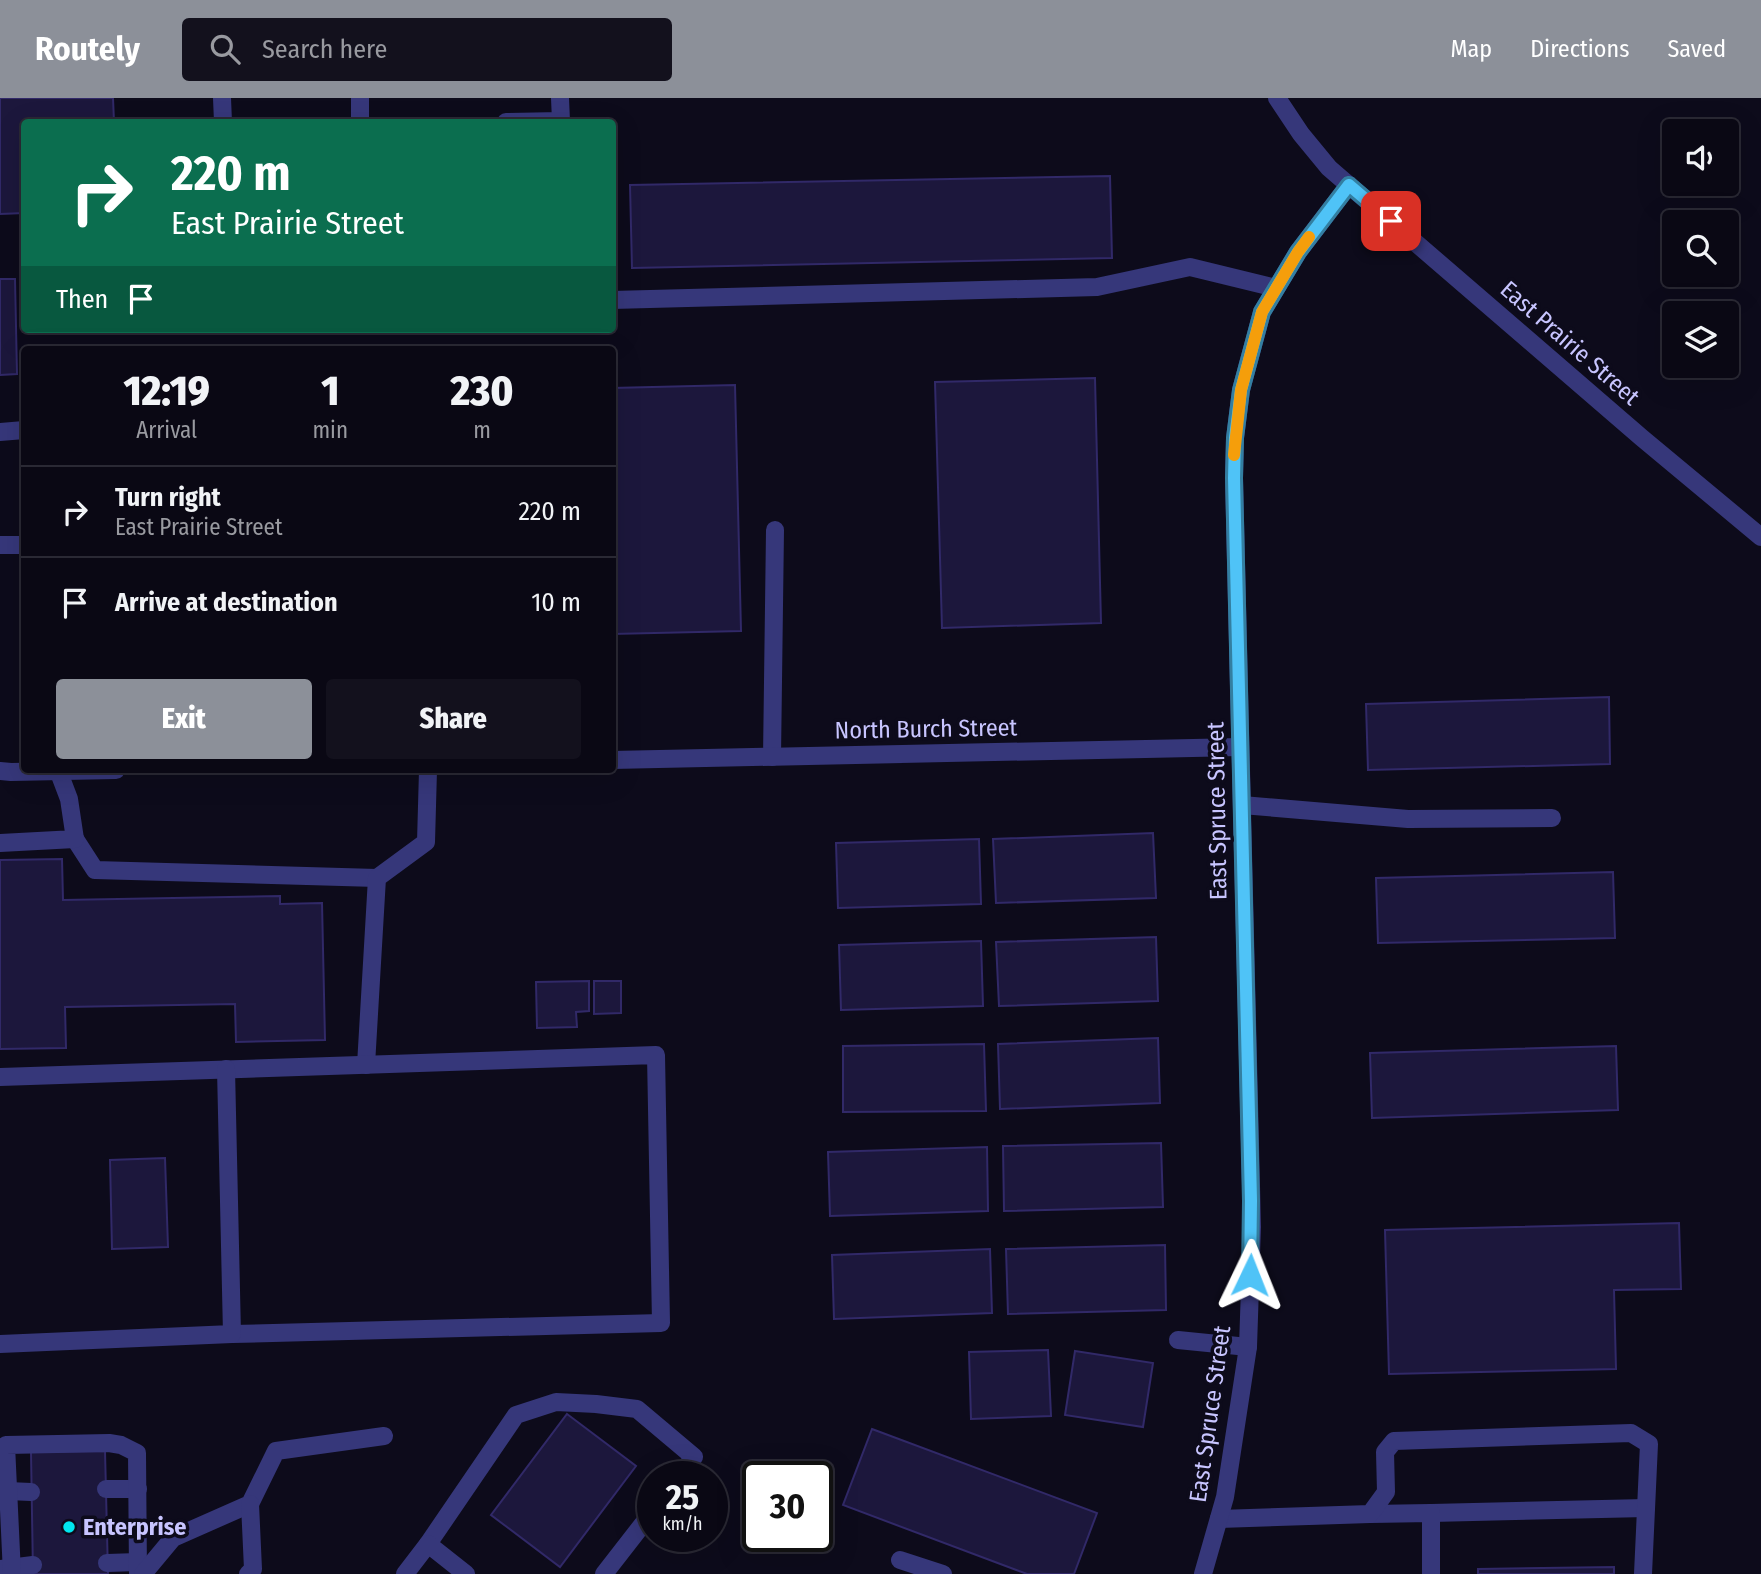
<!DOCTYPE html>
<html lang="en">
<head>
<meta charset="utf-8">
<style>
	body { margin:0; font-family:"Fira Sans Condensed",sans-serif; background:#13111d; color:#f1f3f6; height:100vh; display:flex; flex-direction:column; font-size:26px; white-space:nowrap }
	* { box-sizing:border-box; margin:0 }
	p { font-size:23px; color:#999aa0 }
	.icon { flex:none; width:38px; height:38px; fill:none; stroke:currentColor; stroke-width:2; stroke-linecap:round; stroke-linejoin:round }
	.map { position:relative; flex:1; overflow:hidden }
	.side { position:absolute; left:21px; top:248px; width:595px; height:427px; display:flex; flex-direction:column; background:#0a0814; border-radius:7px; box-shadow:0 7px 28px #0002,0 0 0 2px #2a2934 }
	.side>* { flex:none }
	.top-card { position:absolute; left:21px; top:21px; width:595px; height:214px; border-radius:7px; box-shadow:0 7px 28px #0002,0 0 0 2px #2a2934; background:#0b6e4f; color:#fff; overflow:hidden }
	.buttons { position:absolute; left:1662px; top:21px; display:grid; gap:14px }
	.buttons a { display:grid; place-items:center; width:77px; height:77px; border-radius:7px; background:#0a0814; box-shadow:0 7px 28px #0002,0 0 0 2px #2a2934; font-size:35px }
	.speed { position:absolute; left:637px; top:1363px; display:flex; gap:14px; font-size:35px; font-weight:700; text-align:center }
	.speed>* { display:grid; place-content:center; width:91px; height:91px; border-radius:50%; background:#0a0814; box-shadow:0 7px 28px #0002,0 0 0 2px #2a2934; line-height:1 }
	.speed small { font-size:18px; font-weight:400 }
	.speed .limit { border:4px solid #111; border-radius:10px; background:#fff; color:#111 }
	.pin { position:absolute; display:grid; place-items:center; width:60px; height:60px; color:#fff; margin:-30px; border-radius:14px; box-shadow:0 4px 10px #0006 }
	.me { position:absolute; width:77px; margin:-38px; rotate:2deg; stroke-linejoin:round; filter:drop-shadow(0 0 5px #0008) }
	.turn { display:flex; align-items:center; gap:24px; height:147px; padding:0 35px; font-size:32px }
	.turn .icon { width:91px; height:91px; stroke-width:2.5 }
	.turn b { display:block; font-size:49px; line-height:60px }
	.then { display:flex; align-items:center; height:66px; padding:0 35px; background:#0003; gap:14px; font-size:26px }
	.eta { display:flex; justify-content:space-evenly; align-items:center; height:119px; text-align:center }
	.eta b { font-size:42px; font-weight:800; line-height:49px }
	.button { display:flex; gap:14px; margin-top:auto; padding:14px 35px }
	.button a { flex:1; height:80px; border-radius:7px; background:#8c9099; color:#fff; font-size:28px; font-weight:800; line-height:80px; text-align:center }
	.button a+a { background:#13111d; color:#f1f3f6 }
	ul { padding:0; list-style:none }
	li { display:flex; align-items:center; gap:21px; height:91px; padding:0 35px; border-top:2px solid #2a2934 }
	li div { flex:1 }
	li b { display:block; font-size:26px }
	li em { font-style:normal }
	header { display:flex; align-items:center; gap:42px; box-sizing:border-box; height:98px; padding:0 35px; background:#8c9099; color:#fff }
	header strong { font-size:33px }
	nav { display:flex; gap:38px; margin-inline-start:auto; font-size:24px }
	.search { width:490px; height:63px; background:#13111d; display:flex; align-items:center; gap:18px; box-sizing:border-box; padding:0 24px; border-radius:7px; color:#999aa0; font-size:26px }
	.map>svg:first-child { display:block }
	.building { fill:#1c173c; stroke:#312968; stroke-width:2 }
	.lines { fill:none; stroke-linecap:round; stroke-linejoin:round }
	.lane { stroke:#36377a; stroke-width:18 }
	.street { stroke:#36377a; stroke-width:18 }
	.route-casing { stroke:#337fa1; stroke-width:18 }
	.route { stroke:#4fc3f7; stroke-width:12 }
	.slow { stroke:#f59e0b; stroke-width:12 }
	.poi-dot { fill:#01e6ef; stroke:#0d0b1b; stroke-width:2.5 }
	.labels { text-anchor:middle; stroke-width:7; stroke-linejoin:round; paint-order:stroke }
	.street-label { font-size:24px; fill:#c8c5ff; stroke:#0d0b1b }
	.poi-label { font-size:24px; font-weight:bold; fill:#c8c5ff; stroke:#0d0b1b; text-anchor:start }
</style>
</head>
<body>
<header>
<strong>Routely</strong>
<div class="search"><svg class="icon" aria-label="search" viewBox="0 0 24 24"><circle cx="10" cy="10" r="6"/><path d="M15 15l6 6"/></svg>Search here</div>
<nav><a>Map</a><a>Directions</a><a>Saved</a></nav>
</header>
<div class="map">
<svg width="1761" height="1476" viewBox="0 0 1761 1476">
	<rect width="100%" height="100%" fill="#0d0b1b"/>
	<g class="building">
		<path d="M0,0H113L114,24H24V115L0,116Z"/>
		<path d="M1110,78L1112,160L632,170L630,87Z"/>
		<path d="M0,181H15L17,276L0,277Z"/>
		<path d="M1095,280L1101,525L942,530L935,284Z"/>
		<path d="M735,287L741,533L612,536V290Z"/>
		<path d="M1609,599L1610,666L1368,672L1366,606Z"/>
		<path d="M1153,735L1156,800L996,805L993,741Z"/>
		<path d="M979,741L981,806L838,810L836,745Z"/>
		<path d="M62,761L63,802L280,798V806L322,805L325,942L236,944L235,906L65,909L66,950L0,951V762Z"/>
		<path d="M1613,774L1615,840L1378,845L1376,780Z"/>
		<path d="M1156,839L1158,903L999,908L996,844Z"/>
		<path d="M981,843L983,908L841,912L839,847Z"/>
		<path d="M589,883V913L576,914L577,929L537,930L536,884Z"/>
		<path d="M594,883H621V915L594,916Z"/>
		<path d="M1158,940L1160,1005L1000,1011L998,946Z"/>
		<path d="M984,946L986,1013L843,1014V948Z"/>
		<path d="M1616,948L1618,1012L1372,1020L1370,955Z"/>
		<path d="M1161,1045L1163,1109L1004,1113L1003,1048Z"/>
		<path d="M987,1049L988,1113L830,1118L828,1054Z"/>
		<path d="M165,1060L168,1149L112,1151L110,1062Z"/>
		<path d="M1679,1125L1681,1191L1614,1192L1616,1271L1389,1276L1385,1132Z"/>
		<path d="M1165,1147L1166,1212L1008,1216L1006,1151Z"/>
		<path d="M990,1151L992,1215L834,1221L832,1157Z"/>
		<path d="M1048,1252L1051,1318L971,1321L969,1254Z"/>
		<path d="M1075,1253L1153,1265L1143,1329L1065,1317Z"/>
		<path d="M567,1316L636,1368L560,1469L491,1417Z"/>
		<path d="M872,1331L1097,1415L1074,1476H1027L843,1407Z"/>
		<path d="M105,1353L108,1476H33L31,1354Z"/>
		<path d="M1614,1469V1476H1478V1471Z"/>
	</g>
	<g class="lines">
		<g class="lane">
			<path d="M222,0L223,24"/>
			<path d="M360,0V24"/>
			<path d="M506,24L561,23L560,0"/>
			<path d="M612,202L1097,189L1190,169L1276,190"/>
			<path d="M0,334L24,332"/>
			<path d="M0,447H24"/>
			<path d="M772,659L775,432"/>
			<path d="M1242,707L1408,721L1552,720"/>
			<path d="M75,741L95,772L377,780"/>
			<path d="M0,745L75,741L69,701L58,672"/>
			<path d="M366,967L377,780L426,744L428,672"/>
			<path d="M0,979L656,957L661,1225L232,1236"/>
			<path d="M1178,1242L1248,1249"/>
			<path d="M0,1246L232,1236L226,971"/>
			<path d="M106,1391H138"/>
			<path d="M8,1393L31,1394"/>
			<path d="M1431,1415L1646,1410"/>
			<path d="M1370,1416L1431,1415V1476"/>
			<path d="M1219,1421L1370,1416L1386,1394L1385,1354L1394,1343L1631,1335L1649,1346L1643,1476"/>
			<path d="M428,1446L516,1317L556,1304L596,1306L637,1311L694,1359L678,1379"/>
			<path d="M900,1462L943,1476"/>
			<path d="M107,1465L138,1464"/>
			<path d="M0,1471L33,1467"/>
			<path d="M12,1476L6,1347L109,1345L121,1347L137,1355L138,1476"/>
			<path d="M143,1476L173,1440L250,1406L276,1353L384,1338"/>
			<path d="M248,1476L253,1471L250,1406"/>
			<path d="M405,1476L428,1446L466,1476"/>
			<path d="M604,1476L653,1413"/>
		</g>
		<g class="street">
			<path d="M1277,0L1301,36L1329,70L1642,340L1761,439"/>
			<path d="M612,662L1240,649"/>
			<path d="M0,673L11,674L116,672"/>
			<path d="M1203,1476L1225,1399L1248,1249L1252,1129L1234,380L1235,340L1241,292L1262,214L1298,154L1349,87"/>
		</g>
	</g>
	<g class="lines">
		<defs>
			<path id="route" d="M1250,1177L1251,1103L1234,380L1235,340L1241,292L1262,214L1298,154L1349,87L1391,123"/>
		</defs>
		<use href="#route" class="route-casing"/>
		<use href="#route" class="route"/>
		<path class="slow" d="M1234,357L1241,292L1262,214L1298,154L1309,139"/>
	</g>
	<circle class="poi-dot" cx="69" cy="1429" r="7"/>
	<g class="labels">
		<g class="street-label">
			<text transform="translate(1570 245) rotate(41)" y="8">East Prairie Street</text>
			<text transform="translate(926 631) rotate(-1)" y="8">North Burch Street</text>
			<text transform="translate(1217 713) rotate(-91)" y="8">East Spruce Street</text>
			<text transform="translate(1210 1316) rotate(-82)" y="8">East Spruce Street</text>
		</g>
		<g class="poi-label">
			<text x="83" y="1437">Enterprise</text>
		</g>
	</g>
</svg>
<div class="buttons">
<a><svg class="icon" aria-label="sound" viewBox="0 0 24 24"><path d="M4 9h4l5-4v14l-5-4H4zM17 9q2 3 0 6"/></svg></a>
<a><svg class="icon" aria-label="search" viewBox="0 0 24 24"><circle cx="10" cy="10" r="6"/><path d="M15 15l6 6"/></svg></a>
<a><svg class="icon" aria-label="layers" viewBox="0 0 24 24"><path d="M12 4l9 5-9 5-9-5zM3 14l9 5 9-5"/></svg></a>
</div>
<div class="speed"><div>25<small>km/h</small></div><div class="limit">30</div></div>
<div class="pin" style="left:1391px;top:123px;background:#d93025"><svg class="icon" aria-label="arrive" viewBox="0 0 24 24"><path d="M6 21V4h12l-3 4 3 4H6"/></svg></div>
<svg class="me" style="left:1250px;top:1177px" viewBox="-20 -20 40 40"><path d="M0-17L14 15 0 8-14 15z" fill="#4fc3f7" stroke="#fff" stroke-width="4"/></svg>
<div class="top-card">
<div class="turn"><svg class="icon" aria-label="right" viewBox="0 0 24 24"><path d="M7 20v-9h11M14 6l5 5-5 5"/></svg><div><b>220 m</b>East Prairie Street</div></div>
<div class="then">Then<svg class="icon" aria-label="arrive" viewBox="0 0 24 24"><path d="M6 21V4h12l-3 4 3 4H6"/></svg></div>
</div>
<section class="side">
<div class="eta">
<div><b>12:19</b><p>Arrival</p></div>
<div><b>1</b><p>min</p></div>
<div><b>230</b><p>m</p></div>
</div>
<ul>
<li><svg class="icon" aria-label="right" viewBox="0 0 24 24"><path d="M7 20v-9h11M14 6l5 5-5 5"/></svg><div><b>Turn right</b><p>East Prairie Street</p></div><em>220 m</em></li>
<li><svg class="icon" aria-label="arrive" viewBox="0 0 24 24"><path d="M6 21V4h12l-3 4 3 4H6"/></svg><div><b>Arrive at destination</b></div><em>10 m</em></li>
</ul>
<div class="button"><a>Exit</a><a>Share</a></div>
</section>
</div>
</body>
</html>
